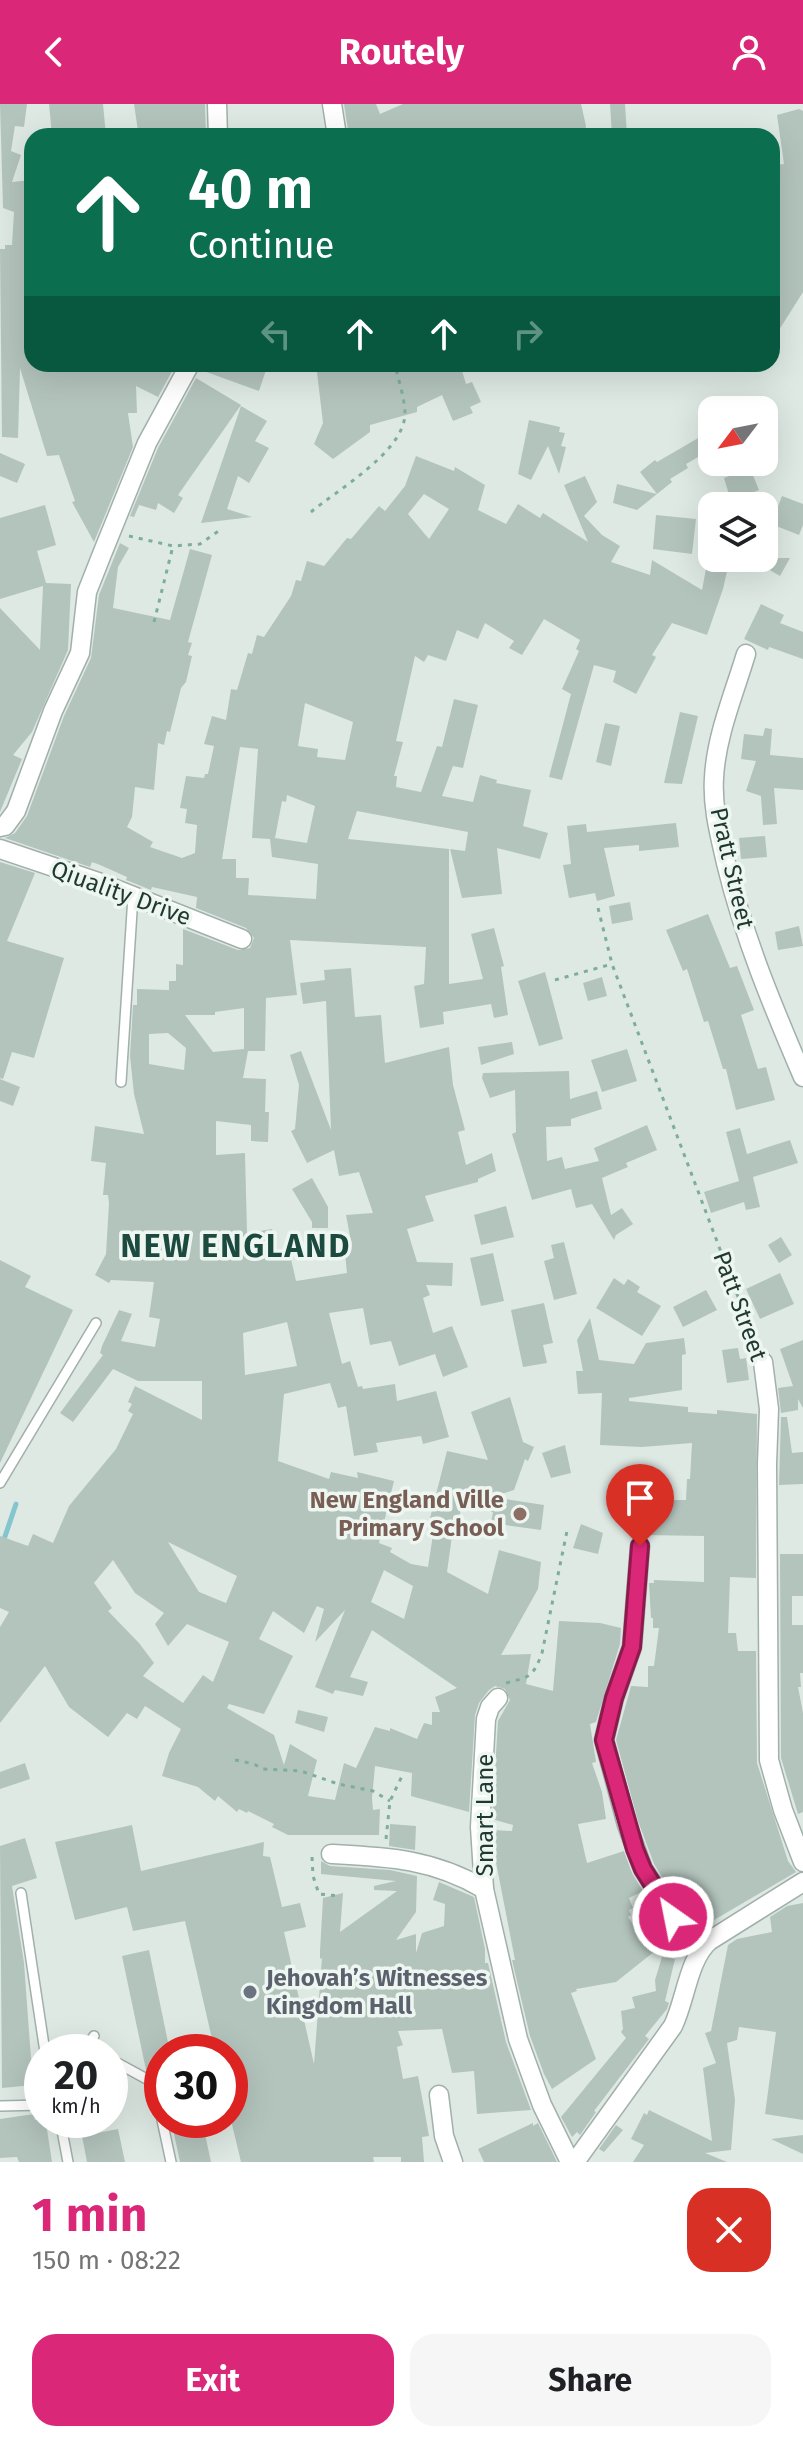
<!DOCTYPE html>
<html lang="en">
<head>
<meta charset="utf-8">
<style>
	body { margin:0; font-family:"Fira Sans",sans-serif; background:#f6f6f6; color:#202124; height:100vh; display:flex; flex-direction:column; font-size:30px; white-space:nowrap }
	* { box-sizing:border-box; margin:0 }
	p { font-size:26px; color:#757577 }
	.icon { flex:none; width:44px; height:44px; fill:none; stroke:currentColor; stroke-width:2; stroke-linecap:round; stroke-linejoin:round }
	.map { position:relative; height:2058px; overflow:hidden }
	.panel { display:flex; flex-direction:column; background:#fff; flex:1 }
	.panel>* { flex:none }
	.banner { position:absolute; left:24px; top:24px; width:756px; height:244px; border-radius:24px; box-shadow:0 8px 32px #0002; background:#0b6e4f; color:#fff; overflow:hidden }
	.needle { width:52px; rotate:238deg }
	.fabs { position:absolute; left:698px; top:292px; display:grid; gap:16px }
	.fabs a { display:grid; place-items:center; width:80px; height:80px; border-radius:16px; background:#fff; box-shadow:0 8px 32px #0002; font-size:40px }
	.speed { position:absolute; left:24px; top:1930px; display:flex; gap:16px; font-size:40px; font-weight:700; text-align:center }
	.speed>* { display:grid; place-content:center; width:104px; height:104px; border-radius:50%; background:#fff; box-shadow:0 8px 32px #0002; line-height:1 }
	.speed small { font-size:20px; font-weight:400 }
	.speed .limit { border:12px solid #d22; background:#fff; color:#111 }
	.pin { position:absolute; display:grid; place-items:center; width:68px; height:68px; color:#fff; margin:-82px -34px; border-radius:50% 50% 50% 0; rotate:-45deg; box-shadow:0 0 8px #0007 }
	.pin .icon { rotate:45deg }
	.me { position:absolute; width:88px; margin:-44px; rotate:327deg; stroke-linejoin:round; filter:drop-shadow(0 0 6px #0008) }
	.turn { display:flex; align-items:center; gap:28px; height:168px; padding:0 32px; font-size:36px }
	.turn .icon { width:104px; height:104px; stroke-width:2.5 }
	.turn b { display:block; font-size:56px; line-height:68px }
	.lanes { display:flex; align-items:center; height:76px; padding:0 32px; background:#0003; justify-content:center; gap:40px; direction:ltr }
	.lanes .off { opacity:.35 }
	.round { display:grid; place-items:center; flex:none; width:84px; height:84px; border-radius:24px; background:#f6f6f6 }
	.summary { display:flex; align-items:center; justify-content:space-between; height:136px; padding:0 32px }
	h1 { font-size:48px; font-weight:700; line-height:60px; color:#db2777 }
	.cta { display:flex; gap:16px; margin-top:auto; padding:16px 32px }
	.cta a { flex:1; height:92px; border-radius:24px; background:#db2777; color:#fff; font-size:32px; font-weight:700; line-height:92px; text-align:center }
	.cta a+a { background:#f6f6f6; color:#202124 }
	header { display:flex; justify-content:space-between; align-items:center; height:104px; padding:0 32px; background:#db2777; color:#fff; font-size:36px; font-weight:700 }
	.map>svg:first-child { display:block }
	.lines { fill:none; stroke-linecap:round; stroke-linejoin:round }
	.stream { stroke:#85c5cf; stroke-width:5 }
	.building { fill:#b3c4bd; fill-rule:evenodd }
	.lane-casing { stroke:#a1b0ab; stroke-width:12 }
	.street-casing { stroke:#a1b0ab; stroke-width:21 }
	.path { stroke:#7ead9d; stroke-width:3; stroke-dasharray:4 6; stroke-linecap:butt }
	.lane { stroke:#fff; stroke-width:9 }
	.street { stroke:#fff; stroke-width:18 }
	.route-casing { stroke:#8e194d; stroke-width:20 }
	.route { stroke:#db2777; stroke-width:14 }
	.education-dot { fill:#8d6e63; stroke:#eef6f2; stroke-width:3 }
	.worship-dot { fill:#6b7280; stroke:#eef6f2; stroke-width:3 }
	.labels { text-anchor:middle; stroke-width:7; stroke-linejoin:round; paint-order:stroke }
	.street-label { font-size:24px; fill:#1f3831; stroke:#eef6f2 }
	.education-label { font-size:24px; font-weight:bold; fill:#785e54; stroke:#eef6f2; text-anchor:end }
	.worship-label { font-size:24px; font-weight:bold; fill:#5b616d; stroke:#eef6f2; text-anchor:start }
	.district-label { font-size:32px; font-weight:bold; letter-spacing:2px; fill:#1c4a3e; stroke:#eef6f2 }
</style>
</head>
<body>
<header><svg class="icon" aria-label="back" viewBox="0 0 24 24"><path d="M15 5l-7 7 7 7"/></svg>Routely<svg class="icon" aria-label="person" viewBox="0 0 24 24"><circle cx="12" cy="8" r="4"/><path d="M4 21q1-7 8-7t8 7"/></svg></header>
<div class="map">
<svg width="803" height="2058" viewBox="0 0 803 2058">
	<rect width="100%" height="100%" fill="#dee9e4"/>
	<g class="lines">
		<path class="stream" d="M0,1447L16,1400"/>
	</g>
	<g class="building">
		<path d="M0,0H27L24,23L15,22L11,47L21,51L12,78L32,76L29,116L32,117V140H26L24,169H32V260H176L158,293L136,282L137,309H128L133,343L94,438L72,398L75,397L59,351L47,352L20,264L18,334L2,333L0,145H5V141H12L14,108L3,104Z"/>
		<path d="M49,0H103L106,32H52Z"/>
		<path d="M134,0H205L206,32H154L150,25L138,27Z"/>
		<path d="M344,0H376L380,10L403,0H581L586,22L585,30L563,32H508V29L487,32H349Z"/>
		<path d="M610,0H625L627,32H612Z"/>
		<path d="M799,5L803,7V188L772,237V61L784,60L777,11Z"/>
		<path d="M202,260H268L259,287L201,266Z"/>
		<path d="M316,260H460L466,280L472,278L481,298L470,303L473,309L453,317L442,291L417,303V308L370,321V328L333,355L314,340L323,319Z"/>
		<path d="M196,274L241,301L178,391L183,394L174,409L158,399L156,406L139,401L134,413L130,412L158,344Z"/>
		<path d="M241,302L267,317L255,337L269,344L249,379L238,372L227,405L252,413L201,419Z"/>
		<path d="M529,316L560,323L559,328L565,329L561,342L566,343L559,370L548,342L531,376L518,370Z"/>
		<path d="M712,326V345L686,360L688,364L670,375L672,378L637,406L613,399L617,380L657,390L640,368L655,356L657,358Z"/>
		<path d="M0,349L25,360L17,379L0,372Z"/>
		<path d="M416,352L454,367L455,363L485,381L478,406L506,420L518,400L540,414L543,409L588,438L564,381L585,372L597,398L584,412L602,431L620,442L611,458L650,471L652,456L702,486L708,454H730L723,485L707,531L672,519L652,551L656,553L636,590L613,578L616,567L594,561L562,676L549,673L571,590L562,585L579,547L576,545L580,536L544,515L522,551L509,544L514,537L485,519L478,535L457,526L446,557L428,551L424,558L415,552L396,637L403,638L394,672H397L396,683L421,688L437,642L442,643L454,595L478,601L463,664L453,662L442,692L473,698L480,671L497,676L496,679L531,686L523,722L548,729L540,755L497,744L502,790L462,794L450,745L465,747L468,728L357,707L348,735L449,745V880L483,875L471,830L494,824L504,862L501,863L508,911L494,914L491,900L443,908L444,920L420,924L414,882L424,880L426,843L290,836L297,891L266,894L265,947H248L243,974L266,975L265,1008H269L268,1038L251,1037V1021L216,1017V1051L245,1049L247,1129L272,1125L279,1156L291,1155L296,1177L347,1169L343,1129L352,1143L346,1111L373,1109L359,1068L339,1072L334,1046L307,1059L291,1027L295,1025L299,981L290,951L301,947L331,1026L326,897L303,900L300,879L325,876L324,866L351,864L355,913L381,911L385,959L449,943L453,981L465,1026L458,1028L466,1061L492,1049L496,1067L478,1075V1078L425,1092L434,1117L407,1125L417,1158L453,1159L452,1182L426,1181L430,1191L423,1194L433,1229L452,1222L468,1263L443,1273L435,1250L399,1262L391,1237L370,1241L363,1204L329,1209L342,1260L350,1257L358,1283L362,1282L363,1285L395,1280L397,1297L436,1287L449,1333L423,1340L421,1332L376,1339L378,1348L354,1352L346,1302L338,1304L330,1279L284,1290L278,1357L329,1375L331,1368L358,1374L357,1368L394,1377L379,1439L392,1444L390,1448L411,1460L428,1463L434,1424L428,1422L447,1347L488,1356L471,1308L510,1293L523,1338L534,1343L528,1357L525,1355L514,1386L492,1393L544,1401L541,1426L491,1419L493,1408L461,1399L459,1426L453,1425L447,1468L488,1490L499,1446L541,1458L538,1485L501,1551L531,1550L526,1580L553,1587L559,1517L600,1519L621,1524L620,1540L596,1618L590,1620L596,1658L592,1659L602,1688L606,1715L578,1720L587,1759L624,1747L632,1769L643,1787L629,1794L633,1804L629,1806L631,1811L628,1813L645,1838L648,1837L655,1847L616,1878L576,1885L577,1887L571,1889L596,1955L552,1985L544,1970L530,1932L512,1856H515L494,1748L492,1726L512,1727L513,1721L492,1715L498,1617L510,1596L505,1585L495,1582L489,1586L479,1599L475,1611L469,1708L411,1692L412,1669L375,1662L372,1694L373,1706L380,1705L379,1731H288L272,1723L274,1720L248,1707L247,1709L239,1705L237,1708L218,1692L215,1697L198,1683L162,1672L169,1649L181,1625L145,1602L137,1615L127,1609L108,1633L69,1603L45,1562L0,1619V1523L9,1508L0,1504V1432L28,1442L33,1430L53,1439L69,1402L116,1345L133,1310L128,1307L132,1300L128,1298L135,1282L202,1316V1277H138L113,1265L73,1318L60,1309L103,1251L100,1249L102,1242L119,1206L132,1210L121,1237L155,1243L160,1215L149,1213L154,1178L111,1176L109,1179L95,1171L106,1150L109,1099L108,1091H103L106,1059L91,1057L95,1022L144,1030L134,990L130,952L133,901H137V885L169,886V877H176V860L183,861V825L238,846L250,844L254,834L246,824L196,804L197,793L152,783L151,786L126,776L127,773L100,761L92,758L90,763L5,734L15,729L27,712L64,612L91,554L99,491L120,439L129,444L118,463L113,504L170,516L190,445L212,451L188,538L192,539L188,551L192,552L186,578L181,584L170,628L167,627L164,641L158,639L154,686L135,683L132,713L127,723L153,738L150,743L182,754L195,749L197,721L185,719L187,705L180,704L186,672L204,674L205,670H208L214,642L204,640L212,612L226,616L231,585L237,586L248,549L252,550L257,531L264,533L291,492L296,476L301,477L307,457L324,462L347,434L351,435L379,402L385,407L405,382ZM424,390L449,405L429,435L408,410ZM305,599L353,618L345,656L317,653L318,645L298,642ZM240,643L258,645L252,734L270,735L272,753L318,760L316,795L248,791L249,774H236V755H222ZM287,691L315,702L307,739L275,734L282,697L286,698ZM244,904V945L213,948L185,911H215V908ZM168,929L186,944L184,966L149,960V930ZM287,1218L297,1262L245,1271L243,1229ZM168,1438L237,1472L226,1499L199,1488ZM113,1456L135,1489L164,1509L155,1520L168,1542L187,1520L229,1538L213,1578L203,1571L183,1599L143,1572L154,1559L139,1539L108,1507L112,1504L94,1479ZM384,1466L413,1482L404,1515L371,1498ZM317,1502L324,1505L315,1538L345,1506L315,1583L333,1590L335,1586L363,1592L368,1578L350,1573L372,1526L457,1584L435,1593L440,1608H432V1621L424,1619L417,1635L390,1624V1627L375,1623L356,1664L344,1659L335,1696L308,1692L317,1656L290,1640L284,1661L274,1631L227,1604L229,1600L264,1610L293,1552L259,1535L273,1507L304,1529Z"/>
		<path d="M750,364L759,386L731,397L724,374Z"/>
		<path d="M782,392L803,400V421L799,431L771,420Z"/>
		<path d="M45,401L56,441L37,447L46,479L71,480L68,546L32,628L13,651L22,655L0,708V504L40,546L43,482L0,495V414Z"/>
		<path d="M656,411L696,415L692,450L653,445Z"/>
		<path d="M749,454H790L780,472Z"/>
		<path d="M761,500L784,511L780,519L803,528V555L769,543L768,546L744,535Z"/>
		<path d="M680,608L698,612L682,680L664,679Z"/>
		<path d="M605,619L620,622L611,662L596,658Z"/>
		<path d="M765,624L772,625L770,651L803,654V686L774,684L777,720L763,721L761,692L746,687L756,657L741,655L744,630L763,632Z"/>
		<path d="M676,719L679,743L639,747V741L604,744L615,792L597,797L595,789L569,794L563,761L571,760L567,722L586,720L587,728Z"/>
		<path d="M765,732L767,753L741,755L739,734Z"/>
		<path d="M0,758L35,769L7,837L64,854L34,954L12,948L3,975L0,974Z"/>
		<path d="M630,798L633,816L612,820L609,802Z"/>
		<path d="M708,810L730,864L737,862L754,906L741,911L758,965L766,963L775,996L736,1006L726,965H723L708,917L704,918L687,865L683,867L666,826Z"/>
		<path d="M799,822L803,842L778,846L775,828Z"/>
		<path d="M545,868L563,935L539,942L518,877Z"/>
		<path d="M602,873L607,892L588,897L583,879Z"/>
		<path d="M512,938L514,950L481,961L478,943Z"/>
		<path d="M627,945L637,977L602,988L591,956Z"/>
		<path d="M569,967L570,995L597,987L602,1005L571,1015V1022L546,1023L547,1057L562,1053L565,1065L599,1057L594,1044L647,1021L657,1046L626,1059L628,1063L602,1074L611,1111L622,1104L633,1120L616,1131L614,1136L592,1100L576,1104L571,1085L532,1096L512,1030L516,1028L515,986L490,994L482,974L483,969Z"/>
		<path d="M0,975L20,983L13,1002L0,997Z"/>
		<path d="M740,1024L747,1050L790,1036L798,1059L753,1073L760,1103L746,1106L744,1098L711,1109L704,1088L739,1077L726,1028Z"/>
		<path d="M312,1074L328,1103V1124H312V1118L292,1085Z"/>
		<path d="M506,1102L514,1133L481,1141L474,1111Z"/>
		<path d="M781,1133L792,1151L779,1159L768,1141Z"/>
		<path d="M564,1138L577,1190L554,1196L544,1157L554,1154L551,1141Z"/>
		<path d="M493,1149L504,1197L481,1202L470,1154Z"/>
		<path d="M0,1156L31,1172L25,1183L73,1206L0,1359Z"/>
		<path d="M780,1169L794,1200L760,1215L746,1185Z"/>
		<path d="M614,1174L624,1181L628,1175L640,1183L637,1188L661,1202L642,1232L596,1204Z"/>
		<path d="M706,1186L717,1206L683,1223L673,1203Z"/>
		<path d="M544,1199L553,1239L543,1241L547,1259L523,1263L511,1206Z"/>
		<path d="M590,1214L599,1256L634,1260L646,1239L684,1234L686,1250L682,1251V1286L629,1294V1297L688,1303V1308L717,1310V1306L757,1310L756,1474L730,1473L728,1529H736L738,1547H756L757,1659L788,1757L796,1768L702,1823H696L685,1804L691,1801L676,1776L667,1781L654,1760L638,1717L616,1636L631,1582L648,1583V1562H654L659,1524H653V1514H651L649,1479H654V1476L704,1478V1432L645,1431V1396H686L687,1375H690L692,1339L642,1343L600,1341L602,1289L578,1290L576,1267H583L577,1236Z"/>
		<path d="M803,1236V1304L798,1295V1306L781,1309L778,1284L793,1282L780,1245Z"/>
		<path d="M738,1244L740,1255L746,1254L749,1276L727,1279L722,1246Z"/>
		<path d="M781,1313H787L792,1349L803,1348V1380L779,1381Z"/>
		<path d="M565,1341L571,1369L551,1374L542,1349Z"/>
		<path d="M581,1420L603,1429L598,1450L573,1444Z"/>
		<path d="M780,1450H803V1492H792V1521H803V1569H800L801,1583H798L803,1609V1708L798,1710L781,1654Z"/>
		<path d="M298,1606L328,1613L324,1628L295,1619Z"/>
		<path d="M25,1659L30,1675L0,1685V1668Z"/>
		<path d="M390,1720L416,1722L415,1746L389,1742Z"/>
		<path d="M132,1721L141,1767L264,1738L263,1752L270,1753L282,1803L300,1799L306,1823L284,1828L314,1960L322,1854L320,1855V1847L323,1794L343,1789L340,1828L397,1787L374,1786V1782L396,1777L321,1770V1757L330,1762L390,1766L417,1772L416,1808L396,1836L416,1830V1849L422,1829L444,1822L445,1800L433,1796L439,1778L474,1793L485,1845V1859H488L506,1938L531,2006L477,2010L474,1967L452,1969L442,1925L398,1927L403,1941L397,1943L403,1975L418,1972L425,2009L429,2032L422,2033L424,2058H401V2053H373L374,2058H241L230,2012V1948H215L185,1817L133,1827L127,1803L75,1816L55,1738Z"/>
		<path d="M25,1734L37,1774L12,1782L24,1859L33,1981L2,1984L0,1742Z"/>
		<path d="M803,1799V2016L765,2010L776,1928L739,1923L737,1936L727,1939L735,1996L731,2046L705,2049L727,2058H633L644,2041L631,2035L644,2009L647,2011L649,2006L712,2037L703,1964L716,1959L705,1929L711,1927L728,1841L737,1835L772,1828L770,1813L787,1802Z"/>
		<path d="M149,1846L170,1948H162V1963L146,1966L122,1852Z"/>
		<path d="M662,1853L675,1855L665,1897L669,1899L667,1905L645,1932L649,1935L594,2007L596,2008L580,2031L577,2028L572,2033L561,2013L626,1934L621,1928L623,1925L621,1907L635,1904L632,1893L656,1887L655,1876Z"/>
		<path d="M34,2010L35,2016L41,2014L42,2019H46L52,2058H19L17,2053L0,2054V2015Z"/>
		<path d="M171,2016H202L211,2058H180Z"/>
		<path d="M533,2019V2022L538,2019L557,2058H484L478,2045Z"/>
		<path d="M616,2021L623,2026L604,2048L599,2045Z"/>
		<path d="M118,2025L125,2058H87L82,2032Z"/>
		<path d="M803,2031V2050L771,2035Z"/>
	</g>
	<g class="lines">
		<defs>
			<g id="lane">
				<path d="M121,978L133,792"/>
				<path d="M0,1379L96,1219"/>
				<path d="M21,1789L45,1948"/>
				<path d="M69,1948L85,1945L94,1932"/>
				<path d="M110,1955L154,1979L162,2014"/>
				<path d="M0,2002L42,2001"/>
				<path d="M60,2016L68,2058"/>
				<path d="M162,2016L171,2058"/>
			</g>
			<g id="street">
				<path d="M217,0L218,32"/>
				<path d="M332,0L337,32"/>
				<path d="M746,550C734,590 716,632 714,674C712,703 720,732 726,759C744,834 773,903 803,973"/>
				<path d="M0,723L5,722L16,707L53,607L80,549L87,488L102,450L147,339L190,260"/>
				<path d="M0,745L98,778L242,835"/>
				<path d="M763,1258L769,1305L767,1360L769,1656L783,1706L803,1758"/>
				<path d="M640,1442L632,1543L614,1594L604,1636L627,1721L643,1765L697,1848"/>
				<path d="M498,1594L490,1603L486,1615L480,1723L484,1785L518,1935L542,2001L570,2058"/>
				<path d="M331,1750C389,1753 433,1755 484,1785"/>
				<path d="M439,1991L444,2032L453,2058"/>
				<path d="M575,2058L673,1922C686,1895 688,1856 709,1837L803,1778"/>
			</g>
		</defs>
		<use href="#lane" class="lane-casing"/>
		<use href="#street" class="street-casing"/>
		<g class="path">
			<path d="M311,408C337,386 404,348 405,310C405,294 398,276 395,260"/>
			<path d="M129,432L173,442L200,440L220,426"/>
			<path d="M154,518L173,442"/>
			<path d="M598,804L612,860L757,1243"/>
			<path d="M555,876L612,860"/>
			<path d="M506,1579C530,1573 533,1573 542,1549L567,1427"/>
			<path d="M235,1656L254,1660L263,1665L301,1667L338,1680L373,1687L390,1697"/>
			<path d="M386,1735L390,1697L403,1670"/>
			<path d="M312,1753L313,1772L319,1790L339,1792"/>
		</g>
		<use href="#lane" class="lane"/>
		<use href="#street" class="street"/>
	</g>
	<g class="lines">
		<defs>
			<path id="route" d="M640,1442L632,1543L614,1594L604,1636L635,1745L643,1765L673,1813"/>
		</defs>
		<use href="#route" class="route-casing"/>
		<use href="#route" class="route"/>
	</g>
	<circle class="education-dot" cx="520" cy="1410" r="8"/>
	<circle class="worship-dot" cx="250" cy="1888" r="8"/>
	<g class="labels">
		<g class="street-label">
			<text transform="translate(732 764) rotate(77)" y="8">Pratt Street</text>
			<text transform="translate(121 789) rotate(20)" y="8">Qiuality Drive</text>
			<text transform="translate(740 1202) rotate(70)" y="8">Patt Street</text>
			<text transform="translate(485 1711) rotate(-90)" y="8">Smart Lane</text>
		</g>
		<g class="education-label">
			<text x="504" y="1404">New England Ville<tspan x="504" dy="28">Primary School</tspan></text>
		</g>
		<g class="worship-label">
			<text x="266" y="1882">Jehovah’s Witnesses<tspan x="266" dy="28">Kingdom Hall</tspan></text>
		</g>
		<g class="district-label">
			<text x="236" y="1153">NEW ENGLAND</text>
		</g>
	</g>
</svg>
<div class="fabs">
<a><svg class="needle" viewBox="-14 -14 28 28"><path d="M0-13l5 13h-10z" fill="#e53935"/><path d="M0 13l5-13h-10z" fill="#757577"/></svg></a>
<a><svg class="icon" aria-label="layers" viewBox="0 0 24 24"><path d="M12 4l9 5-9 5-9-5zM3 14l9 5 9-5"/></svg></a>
</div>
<div class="speed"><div>20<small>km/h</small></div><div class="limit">30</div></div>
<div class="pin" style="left:640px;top:1442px;background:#d93025"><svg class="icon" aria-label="arrive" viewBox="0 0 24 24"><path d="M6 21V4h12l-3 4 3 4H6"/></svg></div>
<svg class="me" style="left:673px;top:1813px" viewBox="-20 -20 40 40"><circle r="17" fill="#db2777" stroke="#fff" stroke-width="3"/><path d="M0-11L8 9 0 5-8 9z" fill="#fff"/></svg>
<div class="banner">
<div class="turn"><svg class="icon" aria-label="ahead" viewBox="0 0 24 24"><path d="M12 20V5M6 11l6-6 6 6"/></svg><div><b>40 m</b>Continue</div></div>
<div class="lanes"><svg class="icon off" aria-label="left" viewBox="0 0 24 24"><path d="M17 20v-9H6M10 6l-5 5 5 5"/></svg><svg class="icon" aria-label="ahead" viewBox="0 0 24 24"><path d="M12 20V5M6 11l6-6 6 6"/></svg><svg class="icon" aria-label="ahead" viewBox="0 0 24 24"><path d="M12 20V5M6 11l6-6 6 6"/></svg><svg class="icon off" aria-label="right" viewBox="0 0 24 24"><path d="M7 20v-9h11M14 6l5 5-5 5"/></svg></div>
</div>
</div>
<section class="panel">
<div class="summary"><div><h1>1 min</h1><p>150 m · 08:22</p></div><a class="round" style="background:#d93025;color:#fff"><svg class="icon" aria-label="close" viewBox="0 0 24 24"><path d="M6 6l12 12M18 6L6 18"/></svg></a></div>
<div class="cta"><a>Exit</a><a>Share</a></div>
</section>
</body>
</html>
